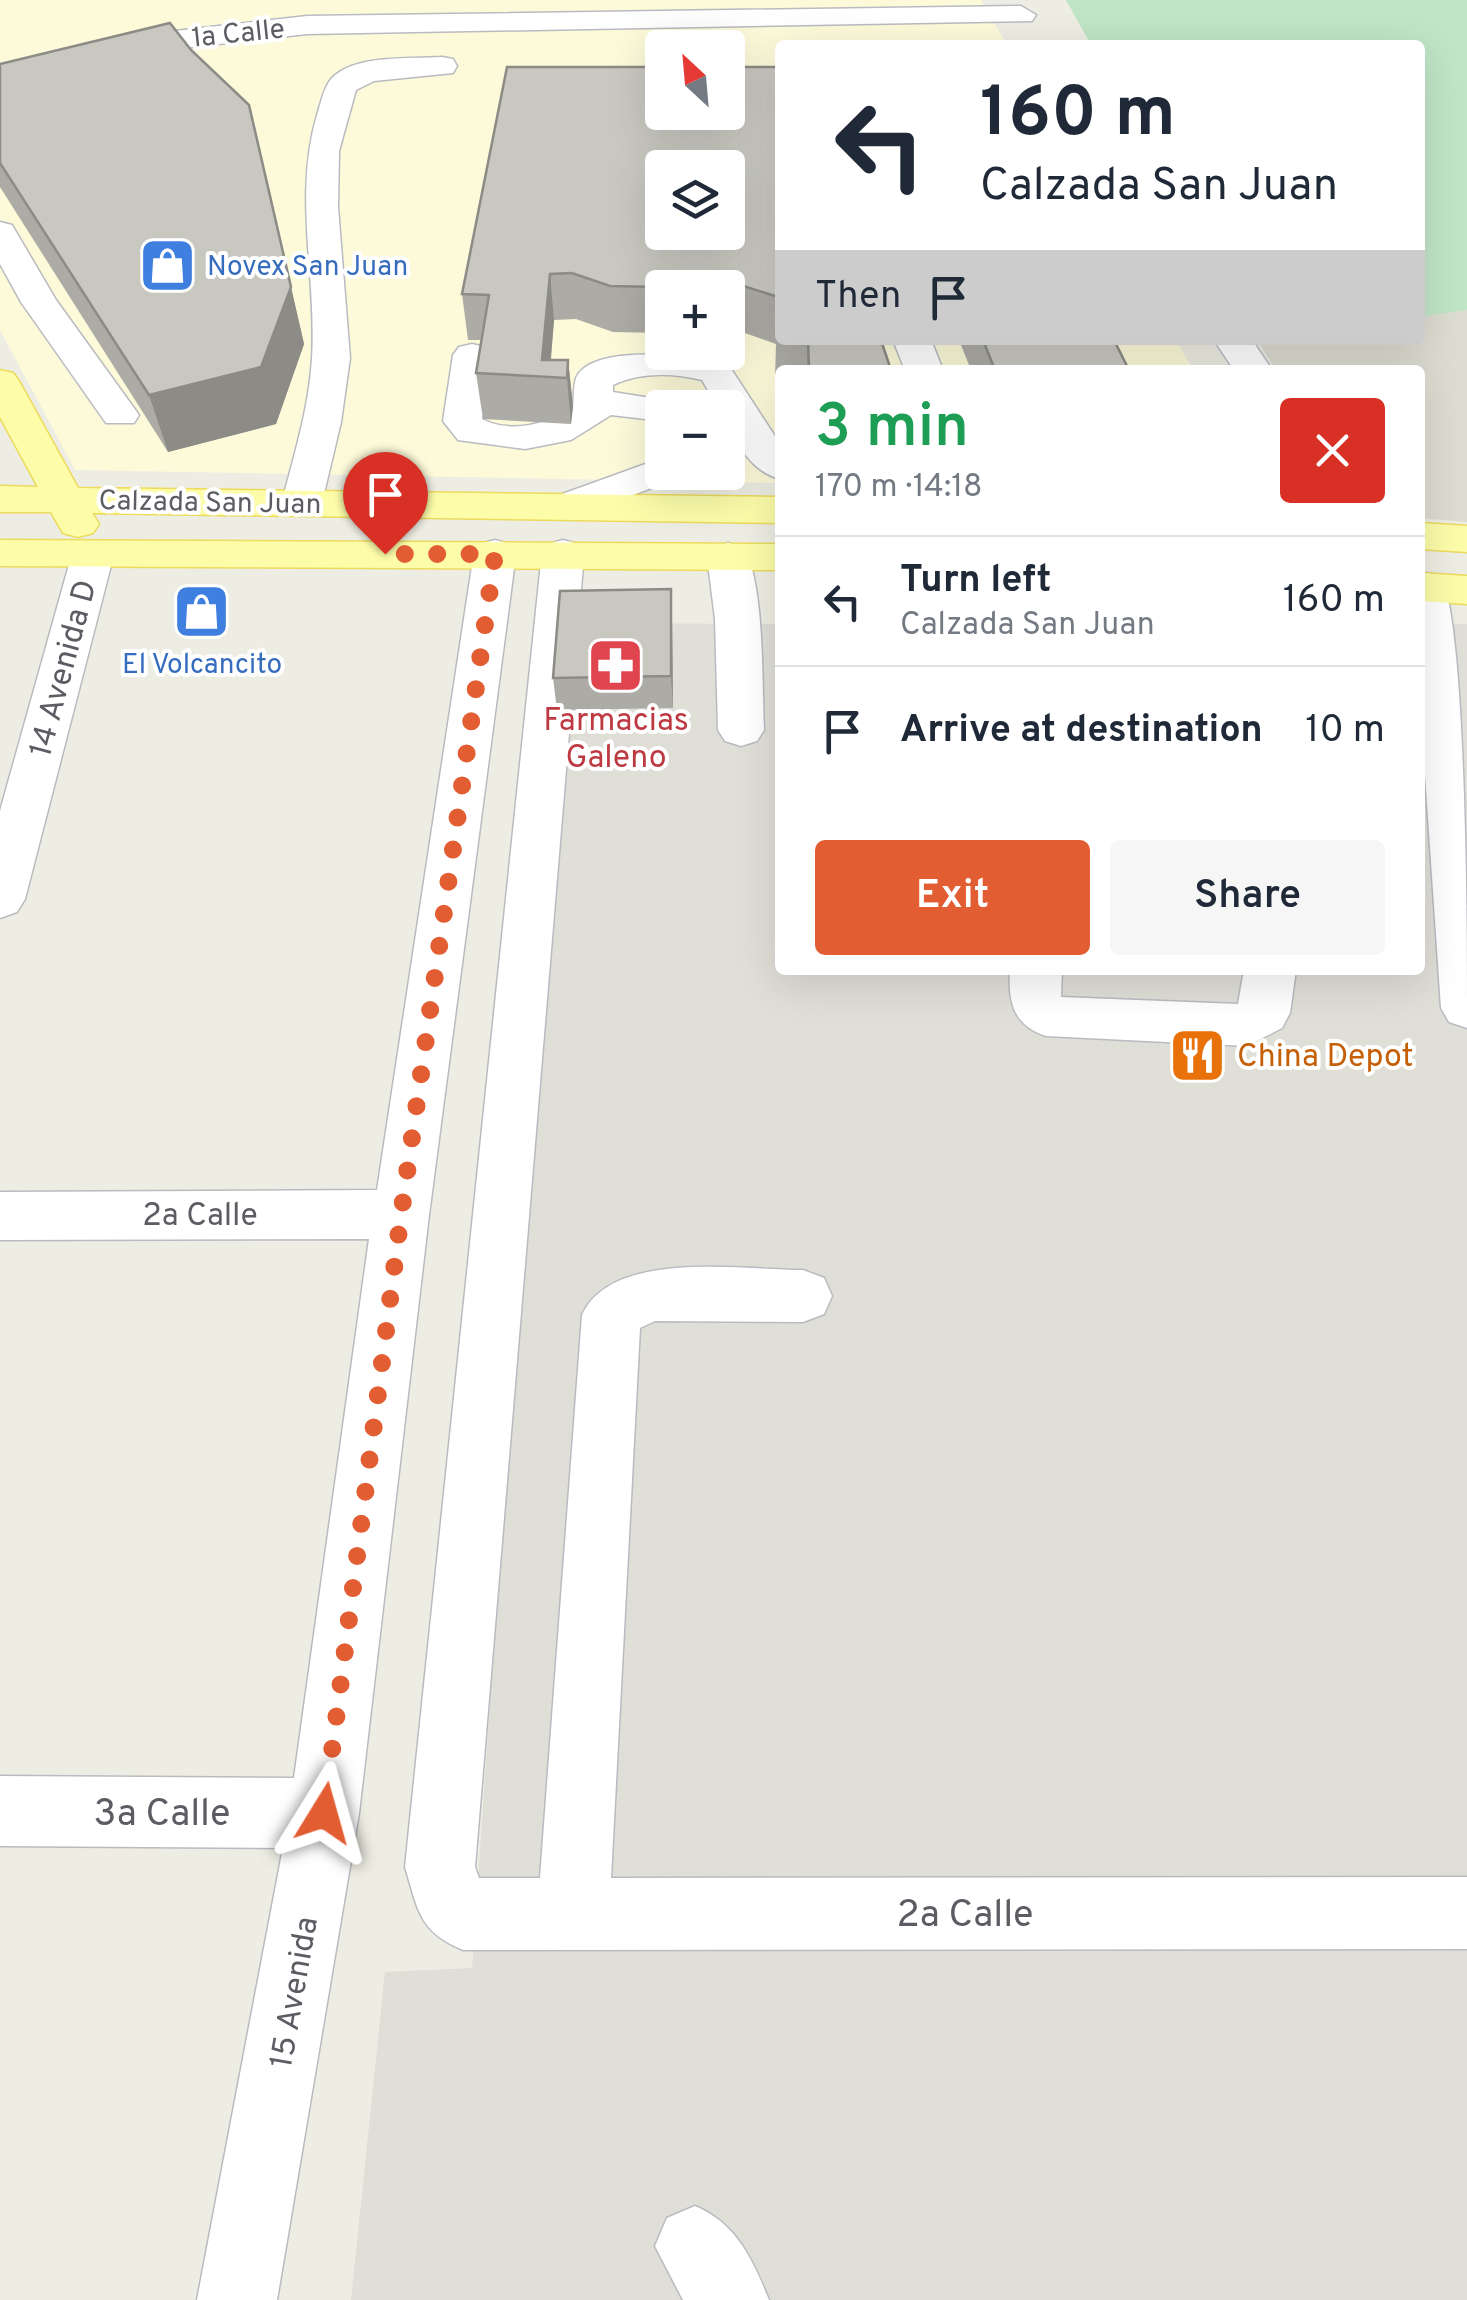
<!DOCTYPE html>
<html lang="en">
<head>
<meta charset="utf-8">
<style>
	body { margin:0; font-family:Overpass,sans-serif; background:#f6f6f7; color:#1f2937; height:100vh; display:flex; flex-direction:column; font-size:38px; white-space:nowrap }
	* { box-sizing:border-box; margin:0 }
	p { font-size:32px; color:#747a83 }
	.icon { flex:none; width:55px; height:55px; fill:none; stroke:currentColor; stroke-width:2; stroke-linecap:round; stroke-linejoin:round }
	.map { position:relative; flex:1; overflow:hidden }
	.side { position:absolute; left:775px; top:365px; width:650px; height:610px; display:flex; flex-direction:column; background:#fff; border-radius:10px; box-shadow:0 10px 40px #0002 }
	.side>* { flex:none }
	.guide { position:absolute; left:775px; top:40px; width:650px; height:305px; border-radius:10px; box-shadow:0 10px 40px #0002; background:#fff; color:#1f2937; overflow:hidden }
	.needle { width:65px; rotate:334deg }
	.buttons { position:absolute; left:645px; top:30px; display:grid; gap:20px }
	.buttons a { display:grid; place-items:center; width:100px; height:100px; border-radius:10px; background:#fff; box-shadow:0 10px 40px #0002; font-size:50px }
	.pin { position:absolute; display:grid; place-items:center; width:85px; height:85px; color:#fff; margin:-102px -42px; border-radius:50% 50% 50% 0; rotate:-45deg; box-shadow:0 0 10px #0007 }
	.pin .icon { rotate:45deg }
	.me { position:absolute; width:110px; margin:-55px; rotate:8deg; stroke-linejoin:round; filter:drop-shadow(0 0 8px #0008) }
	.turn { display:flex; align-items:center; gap:35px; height:210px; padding:0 40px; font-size:45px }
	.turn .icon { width:130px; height:130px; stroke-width:2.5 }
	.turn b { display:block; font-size:70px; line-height:85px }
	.then { display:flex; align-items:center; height:95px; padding:0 40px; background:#0003; gap:20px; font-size:38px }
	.round { display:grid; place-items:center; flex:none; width:105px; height:105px; border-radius:10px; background:#f6f6f7 }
	.headline { display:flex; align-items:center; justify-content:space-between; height:170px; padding:0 40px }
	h1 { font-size:60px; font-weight:600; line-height:75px; color:#1e9e55 }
	.primary-button { display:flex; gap:20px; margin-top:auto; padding:20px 40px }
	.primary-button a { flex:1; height:115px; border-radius:10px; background:#e35d33; color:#fff; font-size:40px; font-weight:600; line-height:115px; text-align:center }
	.primary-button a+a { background:#f6f6f7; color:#1f2937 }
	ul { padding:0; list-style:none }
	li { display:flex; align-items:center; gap:30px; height:130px; padding:0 40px; border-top:2px solid #e0e1e3 }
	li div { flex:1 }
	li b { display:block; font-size:38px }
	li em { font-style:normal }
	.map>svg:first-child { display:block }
	.commercial { fill:#fcfad9; fill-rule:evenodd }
	.industrial { fill:#dfded7 }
	.education { fill:#dddcd1 }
	.green { fill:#c0e4c6 }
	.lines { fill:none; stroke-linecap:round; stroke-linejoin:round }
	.minor-casing { stroke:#babbc1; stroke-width:3 }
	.major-casing { stroke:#ecdb5d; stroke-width:3 }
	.minor { fill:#fff; fill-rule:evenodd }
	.major { fill:#fcfca9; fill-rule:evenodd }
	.wall { fill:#acaba5 }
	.shaded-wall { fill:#8c8b86 }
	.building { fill:#c8c7c0; stroke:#8c8b86; stroke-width:2.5; fill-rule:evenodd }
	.route { stroke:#e35d33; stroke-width:18; stroke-dasharray:0 32.4 }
	.labels { text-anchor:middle; stroke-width:8; stroke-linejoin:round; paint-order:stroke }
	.far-street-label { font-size:28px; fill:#5b5d63; stroke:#fff }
	.far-shop-label { font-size:28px; fill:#366cbe; stroke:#fff; text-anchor:start }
	.street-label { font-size:32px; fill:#5b5d63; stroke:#fff }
	.health-label { font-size:32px; fill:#be3a42; stroke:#fff }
	.food-label { font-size:32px; fill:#c56008; stroke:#fff; text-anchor:start }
	.near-street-label { font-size:38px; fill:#5b5d63; stroke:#fff }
</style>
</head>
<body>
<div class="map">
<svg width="1467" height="2300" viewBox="0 0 1467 2300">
	<rect width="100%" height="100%" fill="#edede3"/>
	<path class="commercial" d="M0,0H981L1007,45H780V340H1176L1193,370H780V483L75,470L0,330ZM662,48H728V112H662ZM662,168H728V232H662ZM662,288H728V352H662ZM662,408H728V472H662Z"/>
	<path class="industrial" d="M563,623L780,624V970H1420V624H1467V2300H351L385,1972L472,1968Z"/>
	<path class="education" d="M1467,310V522L1420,518V370H1276L1257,340H1420V317Z"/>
	<path class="green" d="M1066,0H1467V310L1420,317V45H1091Z"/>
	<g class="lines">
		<defs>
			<g id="minor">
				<path d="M1021,6L1036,15L1032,21L307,34L140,53L0,87V69L140,35L307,16Z"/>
				<path d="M442,57L453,59L457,66L453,73L374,81L356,90L339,151L338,207L350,358L341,422L322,502L316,511L302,515L288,511L282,502C294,455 309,408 312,359C317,276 293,197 317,115C321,103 323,89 331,79C354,54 410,59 442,57Z"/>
				<path d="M0,222L12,225L56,300L139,415L134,423H106L21,302L0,264Z"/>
				<path d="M893,340H931L943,370H905Z"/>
				<path d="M1214,340H1252L1272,370H1234Z"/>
				<path d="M472,344L485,347L491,355L482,419C510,434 548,424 573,408C574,402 573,387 576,378C592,342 699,356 728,364L780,444V479C751,472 728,436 728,408H718L702,380C673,373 640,372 613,385V392L676,402L680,408H662V421L611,415L571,440L525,449L458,440L443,421L453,355L459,347Z"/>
				<path d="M662,458V472H680L676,479L568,519L554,515L548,506L554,497Z"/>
				<path d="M495,540L510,544L516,553L429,1215L359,1813L277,2300H197L283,1848L0,1846V1776L294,1778L369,1239L0,1240V1192L377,1190L474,553L480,544Z"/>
				<path d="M563,540L578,544L584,553L475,1867L479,1878H540L582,1315C612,1249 741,1270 803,1270L824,1278L832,1296L824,1314L803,1322L655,1321L640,1328L611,1878L1467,1877V1949L463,1950C419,1932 418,1910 405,1867L542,553L548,544Z"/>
				<path d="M93,541L108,545L114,554L25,899L17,912L0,918V811L72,554L78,545Z"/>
				<path d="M728,543L743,547C765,581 762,687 764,730L757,741L741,746L725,741L718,730L715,619L707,556L713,547Z"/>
				<path d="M1427,573L1442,577C1467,641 1467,939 1467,1028L1449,1022L1441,1008L1420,701V575Z"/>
				<path d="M1010,970H1062L1061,997L1238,1004L1244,970H1296L1290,1013L1282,1028L1247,1046L1046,1036C1013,1025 1008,1002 1010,970Z"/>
				<path d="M695,2206C737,2224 752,2259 769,2300H683L655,2246L667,2218Z"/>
			</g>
			<g id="major">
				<path d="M0,370L13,373L19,381L78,488L780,497V523L92,513L99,524L93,533L78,537L63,533L51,512H0V486L38,487L0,417Z"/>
				<path d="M1420,523L1467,526V552L1420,549Z"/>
				<path d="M0,540L780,544V570L0,566Z"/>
				<path d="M1420,573L1467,576V604L1420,601Z"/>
			</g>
		</defs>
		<use href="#minor" class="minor-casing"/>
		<use href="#major" class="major-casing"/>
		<use href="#minor" class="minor"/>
		<use href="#major" class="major"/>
	</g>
	<g class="wall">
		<path d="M191,50L249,105L304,344L276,424L168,452L0,187V64Z"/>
		<path d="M780,67V340H881L891,370H780V377H775L776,344L731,328L728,329V288H662V333L613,332L576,319L554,320L551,360H568L573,406L571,424L483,419L476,373L482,340H468L462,294Z"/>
		<path d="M959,340H1114L1129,370H971Z"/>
		<path d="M672,622L673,708L557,710L553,678Z"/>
	</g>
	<g class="shaded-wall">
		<path d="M550,274L554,320L549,377L542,360Z"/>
		<path d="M731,282V328L728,329V288H712Z"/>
		<path d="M291,287L304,344L276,424L168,452L149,395Z"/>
		<path d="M568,360L573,406L571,424L567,378Z"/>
		<path d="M671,589L672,622L673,708L671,676Z"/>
	</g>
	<g class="building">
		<path d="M170,23L191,50L249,105L291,287L261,367L149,395L0,163V64Z"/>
		<path d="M507,67H662V112H728V67H780V331H776L778,297L731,282L712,288L610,286L572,273L550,274L542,360H568L567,378L476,373L489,295L462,294ZM662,168H728V232H662Z"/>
		<path d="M808,340H881L891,370H809Z"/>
		<path d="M983,340H1114L1129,370H995Z"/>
		<path d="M671,589V676L553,678L560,591Z"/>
	</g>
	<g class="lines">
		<path class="route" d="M324,1813L401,1215L495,554H385"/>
	</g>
	<defs>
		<symbol id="shop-square" viewBox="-11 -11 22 22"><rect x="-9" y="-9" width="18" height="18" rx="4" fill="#3f7fe0" stroke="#fff"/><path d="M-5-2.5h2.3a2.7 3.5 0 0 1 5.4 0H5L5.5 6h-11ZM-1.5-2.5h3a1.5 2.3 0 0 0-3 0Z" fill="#fff"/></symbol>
		<symbol id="pharmacy-square" viewBox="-11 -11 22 22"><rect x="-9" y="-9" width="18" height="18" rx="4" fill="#e0444e" stroke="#fff"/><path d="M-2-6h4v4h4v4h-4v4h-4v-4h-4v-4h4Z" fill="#fff"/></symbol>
		<symbol id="restaurant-square" viewBox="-11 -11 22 22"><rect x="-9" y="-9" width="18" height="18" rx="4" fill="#e8710a" stroke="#fff"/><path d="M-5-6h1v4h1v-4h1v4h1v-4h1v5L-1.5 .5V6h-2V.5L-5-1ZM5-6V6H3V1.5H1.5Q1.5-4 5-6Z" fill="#fff"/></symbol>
	</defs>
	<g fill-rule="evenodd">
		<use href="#shop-square" x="136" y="234" width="63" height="63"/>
		<use href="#shop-square" x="170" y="580" width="63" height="63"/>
		<use href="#pharmacy-square" x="584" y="634" width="63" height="63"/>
		<use href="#restaurant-square" x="1166" y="1024" width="63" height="63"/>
	</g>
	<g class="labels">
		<g class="far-street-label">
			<text transform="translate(238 32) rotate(-6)" y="10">1a Calle</text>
			<text transform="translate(210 501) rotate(1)" y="10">Calzada San Juan</text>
		</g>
		<g class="far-shop-label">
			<text x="207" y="275">Novex San Juan</text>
			<text x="202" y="673" text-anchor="middle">El Volcancito</text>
		</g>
		<g class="street-label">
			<text transform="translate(62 668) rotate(-75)" y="11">14 Avenida D</text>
			<text x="200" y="1225">2a Calle</text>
			<text transform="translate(293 1992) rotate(-80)" y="11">15 Avenida</text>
		</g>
		<g class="health-label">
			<text x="616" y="730">Farmacias<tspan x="616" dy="37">Galeno</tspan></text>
		</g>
		<g class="food-label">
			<text x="1237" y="1066">China Depot</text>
		</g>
		<g class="near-street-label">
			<text x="162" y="1825">3a Calle</text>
			<text x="965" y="1926">2a Calle</text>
		</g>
	</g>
</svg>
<div class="buttons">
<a><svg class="needle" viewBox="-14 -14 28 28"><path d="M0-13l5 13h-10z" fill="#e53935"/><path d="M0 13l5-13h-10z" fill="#747a83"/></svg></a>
<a><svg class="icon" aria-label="layers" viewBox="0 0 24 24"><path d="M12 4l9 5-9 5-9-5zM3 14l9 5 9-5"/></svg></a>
<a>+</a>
<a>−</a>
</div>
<div class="pin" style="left:385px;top:554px;background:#d93025"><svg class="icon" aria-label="arrive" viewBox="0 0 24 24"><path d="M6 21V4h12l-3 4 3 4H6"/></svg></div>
<svg class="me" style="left:324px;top:1813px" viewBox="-20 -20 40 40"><path d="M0-17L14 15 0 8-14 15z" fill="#e35d33" stroke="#fff" stroke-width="4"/></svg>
<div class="guide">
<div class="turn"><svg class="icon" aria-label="left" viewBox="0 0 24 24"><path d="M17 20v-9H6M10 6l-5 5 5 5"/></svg><div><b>160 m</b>Calzada San Juan</div></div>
<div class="then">Then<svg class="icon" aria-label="arrive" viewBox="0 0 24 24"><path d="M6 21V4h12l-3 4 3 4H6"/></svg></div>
</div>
<section class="side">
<div class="headline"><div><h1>3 min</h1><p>170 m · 14:18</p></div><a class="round" style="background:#d93025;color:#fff"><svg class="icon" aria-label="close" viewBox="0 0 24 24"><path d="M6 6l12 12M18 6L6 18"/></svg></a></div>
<ul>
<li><svg class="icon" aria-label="left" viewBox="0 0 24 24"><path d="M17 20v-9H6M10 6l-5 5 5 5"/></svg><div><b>Turn left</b><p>Calzada San Juan</p></div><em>160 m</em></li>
<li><svg class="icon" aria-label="arrive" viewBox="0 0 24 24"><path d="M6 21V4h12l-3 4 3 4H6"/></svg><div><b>Arrive at destination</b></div><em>10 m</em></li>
</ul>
<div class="primary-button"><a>Exit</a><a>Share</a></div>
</section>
</div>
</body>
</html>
